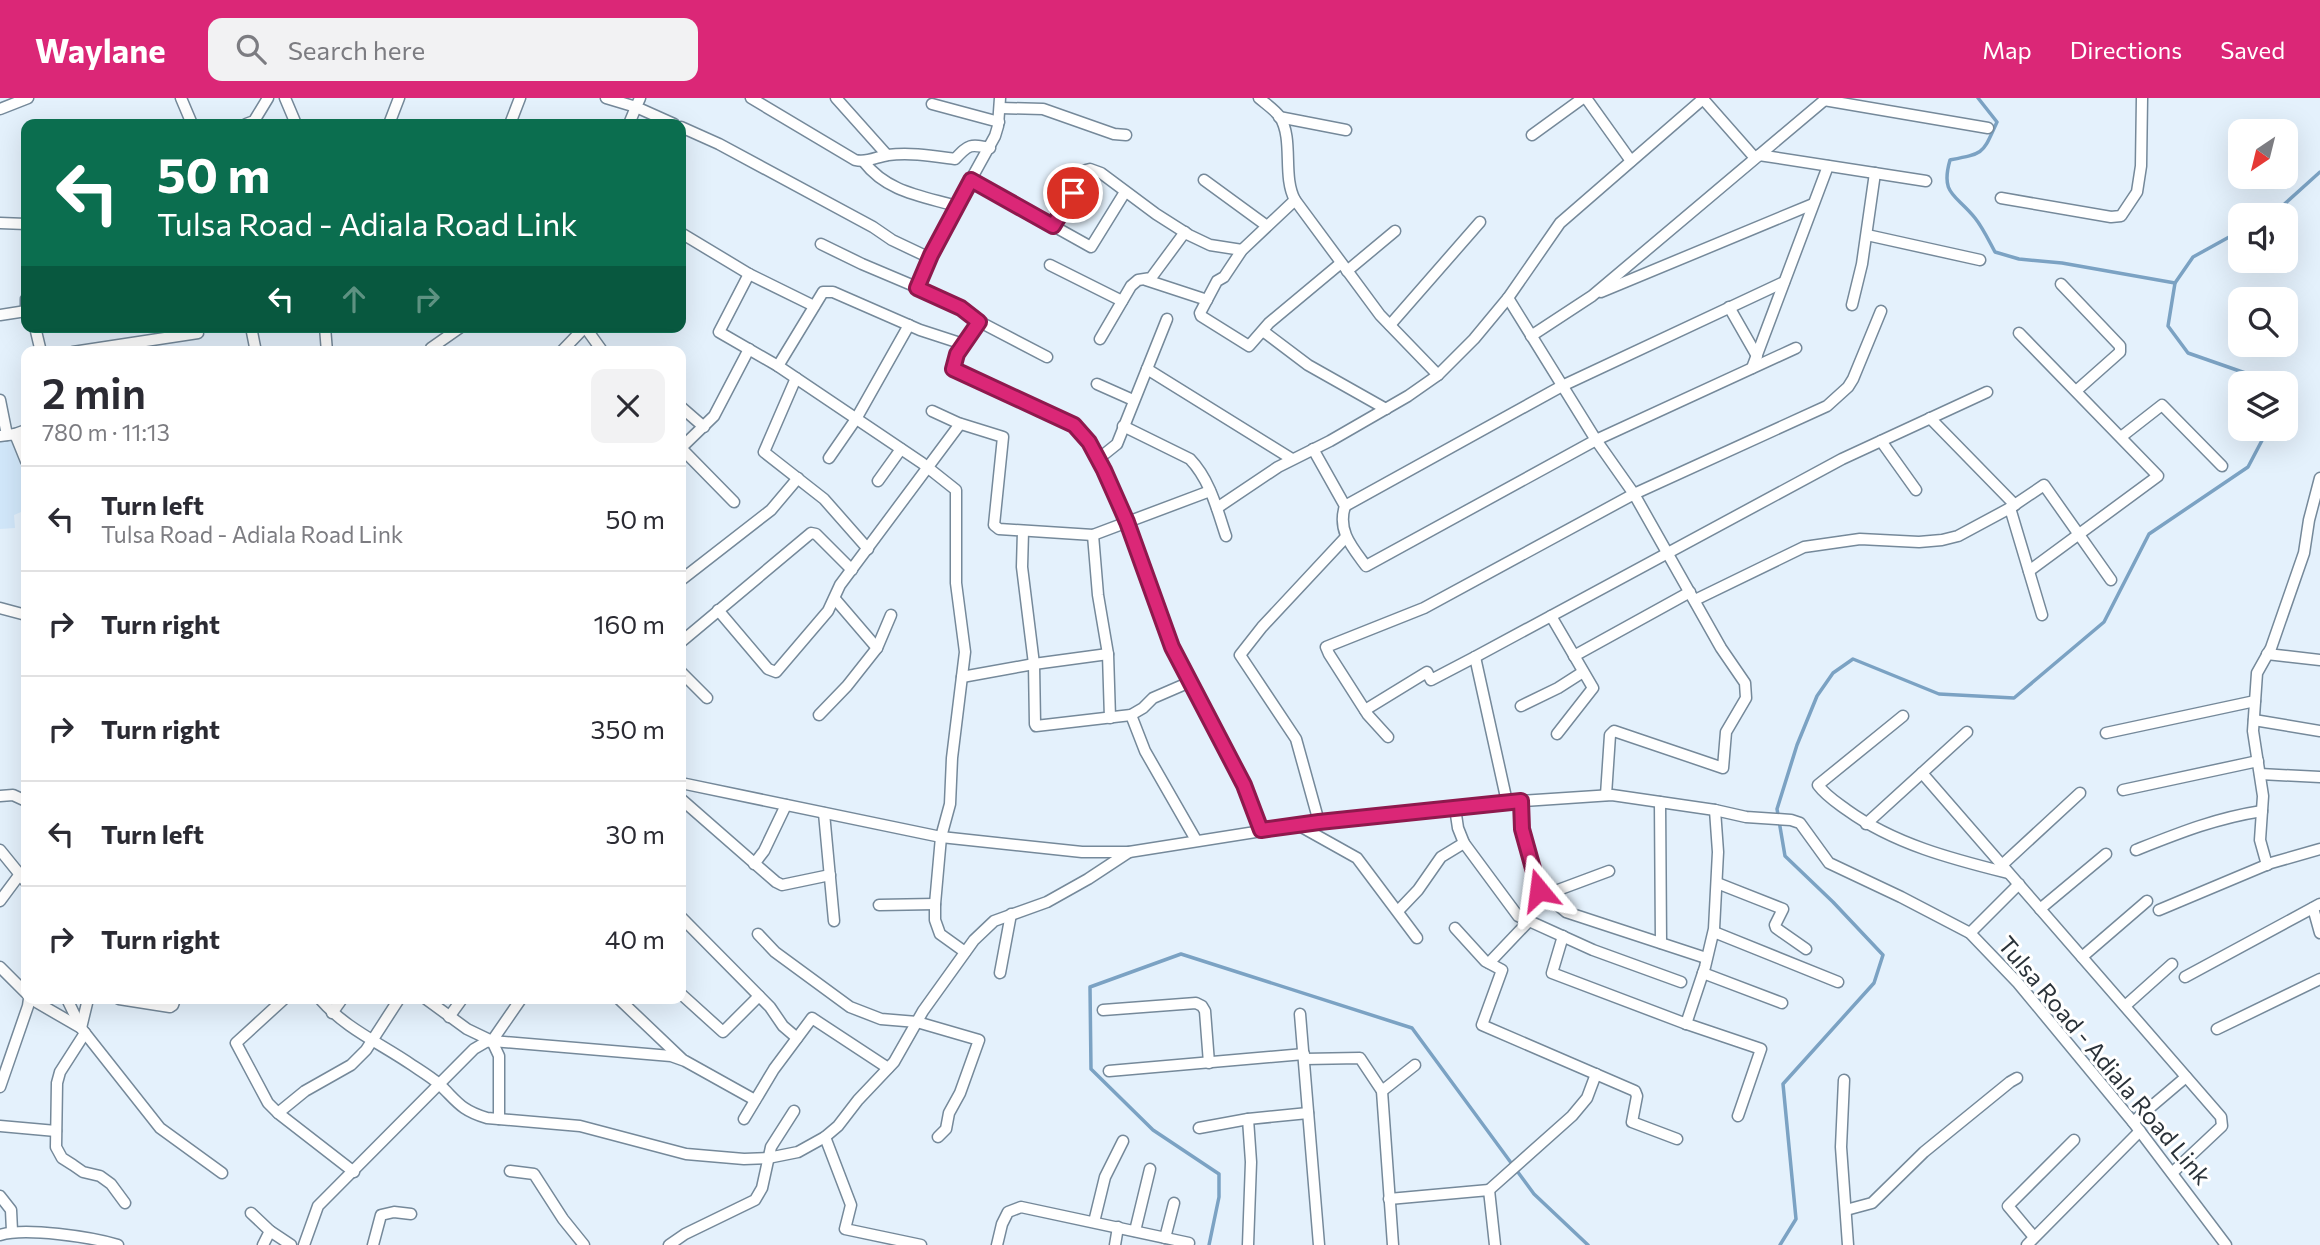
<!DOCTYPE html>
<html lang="en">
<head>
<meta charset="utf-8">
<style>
	body { margin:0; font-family:Commissioner,sans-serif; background:#f2f2f3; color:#2b2b33; height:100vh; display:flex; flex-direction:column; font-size:26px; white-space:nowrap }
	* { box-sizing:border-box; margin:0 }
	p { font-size:23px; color:#7c7c81 }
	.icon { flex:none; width:38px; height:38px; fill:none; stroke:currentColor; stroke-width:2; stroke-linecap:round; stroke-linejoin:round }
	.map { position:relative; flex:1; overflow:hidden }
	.sheet { position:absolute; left:21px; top:248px; width:665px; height:658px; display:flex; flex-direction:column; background:#fff; border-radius:14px; box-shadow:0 7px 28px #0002 }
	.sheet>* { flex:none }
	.top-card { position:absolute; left:21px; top:21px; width:665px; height:214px; border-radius:14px; box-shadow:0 7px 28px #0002; background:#0b6e4f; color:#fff; overflow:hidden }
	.needle { width:46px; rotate:215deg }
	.controls { position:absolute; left:2228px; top:21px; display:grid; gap:14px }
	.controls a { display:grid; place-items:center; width:70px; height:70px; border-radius:14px; background:#fff; box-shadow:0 7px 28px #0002; font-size:35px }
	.pin { position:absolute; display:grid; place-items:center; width:60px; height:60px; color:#fff; margin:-30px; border:4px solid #fff; border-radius:50%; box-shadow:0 2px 7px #0007 }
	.me { position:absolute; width:77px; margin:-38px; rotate:344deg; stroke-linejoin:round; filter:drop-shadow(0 0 5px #0008) }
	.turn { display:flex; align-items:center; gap:24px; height:147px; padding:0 21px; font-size:32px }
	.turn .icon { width:91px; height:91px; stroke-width:2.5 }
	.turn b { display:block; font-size:49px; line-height:60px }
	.lanes { display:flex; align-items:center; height:66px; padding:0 21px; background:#0003; justify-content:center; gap:35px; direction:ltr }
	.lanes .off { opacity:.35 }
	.round { display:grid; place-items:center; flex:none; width:74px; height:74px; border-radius:14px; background:#f2f2f3 }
	.summary { display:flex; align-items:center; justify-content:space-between; height:119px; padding:0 21px }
	h1 { font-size:42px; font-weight:600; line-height:52px }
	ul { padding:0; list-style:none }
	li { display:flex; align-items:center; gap:21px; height:105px; padding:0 21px; border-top:2px solid #e1e1e2 }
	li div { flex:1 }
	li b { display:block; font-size:26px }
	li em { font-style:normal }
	header { display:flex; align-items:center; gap:42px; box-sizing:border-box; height:98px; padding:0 35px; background:#db2777; color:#fff }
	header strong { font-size:33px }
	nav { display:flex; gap:38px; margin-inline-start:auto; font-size:24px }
	.search { width:490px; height:63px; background:#f2f2f3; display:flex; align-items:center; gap:18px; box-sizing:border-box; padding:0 24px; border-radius:14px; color:#7c7c81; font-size:26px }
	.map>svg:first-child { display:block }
	.built { fill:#d2e8fb }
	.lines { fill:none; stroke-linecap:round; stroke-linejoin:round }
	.stream { stroke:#7ba2c3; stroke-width:3.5 }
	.minor-casing { stroke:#75899a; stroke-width:13 }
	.minor { stroke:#fff; stroke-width:10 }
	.route-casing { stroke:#8e194d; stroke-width:18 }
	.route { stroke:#db2777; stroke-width:12 }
	.labels { text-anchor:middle; stroke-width:6; stroke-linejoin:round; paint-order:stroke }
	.street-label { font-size:24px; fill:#2a3239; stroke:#fff }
</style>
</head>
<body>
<header>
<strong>Waylane</strong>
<div class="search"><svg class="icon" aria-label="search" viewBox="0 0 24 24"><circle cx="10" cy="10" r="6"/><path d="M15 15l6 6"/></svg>Search here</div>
<nav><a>Map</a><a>Directions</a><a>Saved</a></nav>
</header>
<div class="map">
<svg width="2320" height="1147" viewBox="0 0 2320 1147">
	<rect width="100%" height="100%" fill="#e4f1fc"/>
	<path class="built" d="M10,341L26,381V412L14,417L15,430L0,431V343Z"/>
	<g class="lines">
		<g class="stream">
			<path d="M1978,0L1997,24C1982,56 1986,55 1950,62C1940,97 1956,96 1975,120C1983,130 1989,143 1995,154L2019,161L2062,165L2175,185"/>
			<path d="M2268,117L2279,111L2320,74"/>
			<path d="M2240,133L2193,159L2175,185L2168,228L2188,255L2251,277L2257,285"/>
			<path d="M1209,1147L1219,1099V1076L1153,1032L1091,971L1090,889L1181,856L1412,930L1534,1096L1588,1147"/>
			<path d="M1780,1147L1796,1121L1783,986L1874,885L1883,857L1833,804L1785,758L1777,711L1797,647L1817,598L1833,575L1853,561L1939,596L2014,600L2104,524L2149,436L2248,369L2268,331"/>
		</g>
		<defs>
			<g id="minor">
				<path d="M181,0L192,26"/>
				<path d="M285,0L296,26"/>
				<path d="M606,0L636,9L629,26"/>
				<path d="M640,0L636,9L674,26"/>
				<path d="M751,0L855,62C867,65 876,59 888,57C910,54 933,58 955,61C969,46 970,46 990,50"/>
				<path d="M836,0L887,57"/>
				<path d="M1259,0C1266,6 1275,12 1280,19C1294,42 1282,78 1295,102L1380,217L1438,277"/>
				<path d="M1586,0L1631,63"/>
				<path d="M1703,1L1755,60"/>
				<path d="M1824,2L1988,30"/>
				<path d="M932,6L999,24"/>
				<path d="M1000,10L1043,11L1114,36L1126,37"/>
				<path d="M0,11L28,0"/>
				<path d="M1279,19L1346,32"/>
				<path d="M246,26L254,23L268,0"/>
				<path d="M389,26L399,0"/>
				<path d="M510,26L520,0"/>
				<path d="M681,29L719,46L873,129L892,142L930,160"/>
				<path d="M1532,37L1583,0"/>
				<path d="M1759,57L1926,83"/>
				<path d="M864,64C887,94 922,98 956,108"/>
				<path d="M971,82L1091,149L1125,94"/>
				<path d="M1204,82L1267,128"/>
				<path d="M2001,100L2111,119L2121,118L2137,94L2141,68L2142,0"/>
				<path d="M1295,102L1242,152L1224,179L1217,183L1200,215L1201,218L1249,248L1269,225L1341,165"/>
				<path d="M0,125L26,126"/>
				<path d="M1053,128L1086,72L1090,71L1101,75L1156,116L1189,137L1210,147L1242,152"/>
				<path d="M681,135L749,176L814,208"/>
				<path d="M1867,137L1980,162"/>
				<path d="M821,146L862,166L933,196L961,210L980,224L1047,259"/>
				<path d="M1050,167L1122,203"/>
				<path d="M1347,173L1395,133"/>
				<path d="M749,176L719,234L778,268"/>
				<path d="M1146,182L1207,202"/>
				<path d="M2061,186L2120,248V254L2076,293"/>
				<path d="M917,190L943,132L995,38L998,28L1000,0"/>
				<path d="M1601,194L1813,106"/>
				<path d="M1508,200L1596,342L1634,396L1721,550L1745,585L1746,600L1726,634L1723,670L1614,633L1610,637L1606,697"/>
				<path d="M26,201V211"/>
				<path d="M1852,207L1862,166L1875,75"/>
				<path d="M1729,209L1757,258"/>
				<path d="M0,217L26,213"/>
				<path d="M980,224L957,256L953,271L1074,327L1089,344L1097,362L1104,371L1127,424L1172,549L1244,687L1261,732"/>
				<path d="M1390,227L1480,124"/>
				<path d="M35,229L41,254"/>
				<path d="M251,229L256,254"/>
				<path d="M325,229L327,254"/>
				<path d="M585,229L603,254"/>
				<path d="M1263,233L1308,267L1386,311"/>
				<path d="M2019,235L2158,378L2029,473"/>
				<path d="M1531,238L1592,198L1827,0"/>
				<path d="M1100,241L1131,188L1138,182L1151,180L1185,134"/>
				<path d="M963,246L920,232L833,194H823L778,268L922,365L956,392V485L965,554L952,660L950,706L941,739L935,806V822L940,836L965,854"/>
				<path d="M431,250L461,229"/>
				<path d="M73,254L198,235"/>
				<path d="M561,254L585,229"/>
				<path d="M1752,270L1828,68"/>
				<path d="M1147,271L1292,361"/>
				<path d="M796,280L764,354L824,401L868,451"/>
				<path d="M1097,286L1133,302"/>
				<path d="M0,302L7,337"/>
				<path d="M681,309L704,329"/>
				<path d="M932,313L958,325L1003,339L994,427L999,431L1093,437L1210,393"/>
				<path d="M1930,320L2015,407"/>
				<path d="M1123,328L1190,361C1210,382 1217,411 1226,438"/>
				<path d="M15,336L26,332"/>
				<path d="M0,338L15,336L26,363"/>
				<path d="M2121,339L2162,307L2222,368"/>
				<path d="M1881,343L1916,392"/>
				<path d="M681,350L714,318L749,251"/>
				<path d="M681,350L734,404"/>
				<path d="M1313,351L1345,408C1337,433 1352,449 1366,468L1596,342L1796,250"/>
				<path d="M829,360L856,321L909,227"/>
				<path d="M1097,362L1117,346L1167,221"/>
				<path d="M878,383L901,351"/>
				<path d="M1345,408L1562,288L1784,184"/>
				<path d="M1217,410L1278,369L1330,343L1408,298L1438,277L1474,241L1508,200L1560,125L1704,0"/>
				<path d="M2010,410L2042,517"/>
				<path d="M1023,433L1022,469L1034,566L1035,626L1036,628L1131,617L1143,610L1153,600L1190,584"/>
				<path d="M1093,437L1098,497L1108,556L1110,620"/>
				<path d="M681,482L771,412L798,380"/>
				<path d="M835,501L877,550"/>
				<path d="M1695,502L1804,449L1860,441L1919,444L1942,442L1958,438L2010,410L2044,387L2111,482"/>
				<path d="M0,510L26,517"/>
				<path d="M718,512L768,571L776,574L828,513L840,487L960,326"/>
				<path d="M1551,518L1593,590L1557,636"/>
				<path d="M681,544L811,435L816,436L852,472"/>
				<path d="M2267,556L2320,562"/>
				<path d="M1574,558L1690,494"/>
				<path d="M1475,559L1507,704"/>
				<path d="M681,574L707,600"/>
				<path d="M962,579L1034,566L1108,556"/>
				<path d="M1521,608L1558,590L1583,574"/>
				<path d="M1365,612L1427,574L1431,582L1475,559L1842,361L1987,294"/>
				<path d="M819,617L847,588L877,550L891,517"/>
				<path d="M1131,617L1145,653L1196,742"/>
				<path d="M1903,618L1818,687C1826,698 1836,704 1847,712C1894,746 1952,761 2008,775"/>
				<path d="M2254,622L2320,633"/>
				<path d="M2106,635L2255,603"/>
				<path d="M1388,639L1368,617L1329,556L1326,549L1424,510L1634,396L1827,308L1848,289L1853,281L1881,213"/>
				<path d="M1922,675L2221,1019L2222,1028L2172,1075"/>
				<path d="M2260,676L2320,679"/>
				<path d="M681,685L941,739L1082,754H1129L1319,724L1507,704L1612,697L1715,712L1746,719L1791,722L1800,725L1829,765L1901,799L1970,835L2018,885L2133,1024L2226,1147"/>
				<path d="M2123,692L2258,663"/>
				<path d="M0,698L13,697L26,703"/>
				<path d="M681,701L776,784L782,787L830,777"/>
				<path d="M1521,703L1522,731L1539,792L1542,795H1550L1609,773"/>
				<path d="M1660,704L1661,845"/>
				<path d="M1455,710L1458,730L1464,745L1518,818L1593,852L1681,884"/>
				<path d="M824,715L834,823"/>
				<path d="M1319,724L1296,641L1240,557L1262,529L1346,439"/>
				<path d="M1866,726L1967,634"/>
				<path d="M1298,727L1357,760L1417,840"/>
				<path d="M0,752L26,784"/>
				<path d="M2136,752C2179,735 2216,720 2262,713"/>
				<path d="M754,766L764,753L786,707"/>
				<path d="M2002,767L2080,695"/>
				<path d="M2267,767L2260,742L2263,698L2253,633L2257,575L2271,550L2304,455L2309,422L2320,380"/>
				<path d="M1717,785L1783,811L1775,827L1776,830L1806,851"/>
				<path d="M1550,795L1555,805L1566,814L1706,860"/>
				<path d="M0,803L20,776"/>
				<path d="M879,807L935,806"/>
				<path d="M2313,810L2320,835"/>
				<path d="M2040,811L2106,756"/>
				<path d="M2159,812L2271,765L2320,751"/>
				<path d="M1398,813L1418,792L1441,759L1464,745"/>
				<path d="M681,819L770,909L783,928L797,940"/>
				<path d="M1455,830L1485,863L1502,872L1482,927L1635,993L1637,998L1632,1024L1677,1041"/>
				<path d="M1714,834L1838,884"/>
				<path d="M1970,835L2019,786"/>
				<path d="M758,836L775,854L850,909L881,921L917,924L979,942L960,995L949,1015L946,1031L938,1039"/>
				<path d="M1563,838L1552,875L1684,925L1761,951L1738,1018"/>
				<path d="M2082,859L2147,803"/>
				<path d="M1489,865L1528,824"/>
				<path d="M0,869L26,895"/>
				<path d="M1000,875L1011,816"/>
				<path d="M1703,875L1782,905"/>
				<path d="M2185,879L2320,806"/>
				<path d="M681,896L723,934L759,898"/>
				<path d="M31,901L81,930L88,901"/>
				<path d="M67,901L81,930L160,1030L222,1075"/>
				<path d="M119,901L170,909L173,907L175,901"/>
				<path d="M284,901L236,945L268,1005L278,1015L354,1074"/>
				<path d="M320,901C346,931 380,945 412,967C421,973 431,979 439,986C457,1003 460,1012 487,1020L580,1028L686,1056L744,1061L768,1060L798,1054L825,1039L838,1028L858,1002L894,964L923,913L974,842L994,823L1047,804L1088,781L1129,754"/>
				<path d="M426,901L467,931L492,943L671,958L685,963L755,1002"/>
				<path d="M619,901L682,961"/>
				<path d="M2125,908L2172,866"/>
				<path d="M1103,912L1196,905L1202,908L1205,913L1209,965"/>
				<path d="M332,915L342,901"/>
				<path d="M1300,916L1319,1147"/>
				<path d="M449,919L462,901"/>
				<path d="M1686,926L1705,869L1714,831L1718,754L1715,712"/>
				<path d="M2217,931L2320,881"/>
				<path d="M85,935L60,974L57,985L56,1049L62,1060L73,1067L83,1074L100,1078L111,1086L125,1105"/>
				<path d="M492,943L499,958V1021"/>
				<path d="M1304,961L1360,960L1382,993L1393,1147"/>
				<path d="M1109,973L1304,956"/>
				<path d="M1844,982L1841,1049L1848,1147"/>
				<path d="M0,989L28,908L29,901"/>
				<path d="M1382,993L1415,967"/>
				<path d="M278,1015L305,993L351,967L366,952L399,901"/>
				<path d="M744,1021L774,971L812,920L888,970"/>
				<path d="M2133,1024L2186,979"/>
				<path d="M0,1028L56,1033"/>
				<path d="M1199,1030L1248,1021L1308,1015"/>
				<path d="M825,1039L851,1107L845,1131L921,1147"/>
				<path d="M510,1073L534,1076L563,1121L584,1147"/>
				<path d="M1489,1092L1572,1018L1587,1000L1596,976"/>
				<path d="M0,1098L11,1112L12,1133"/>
				<path d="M1389,1101L1489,1092L1495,1147"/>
				<path d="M1846,1112L1872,1105L1924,1054L2010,984L2017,980"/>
				<path d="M251,1115L270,1133L291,1147"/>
				<path d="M1094,1124L1105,1079L1123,1043"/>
				<path d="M1135,1133L1150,1071"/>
				<path d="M0,1137C25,1129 91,1139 118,1147"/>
				<path d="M2034,1139L2008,1108L2074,1042"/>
				<path d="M1165,1140L1174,1105"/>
				<path d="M263,1147L270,1133"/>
				<path d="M304,1147L318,1108L474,951L486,944L492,943L521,901"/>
				<path d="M373,1147L381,1117L394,1114L411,1116"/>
				<path d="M669,1147L685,1136L755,1102L762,1090L771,1049L794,1013"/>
				<path d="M997,1147L1002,1126L1008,1114L1021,1109L1189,1145"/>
				<path d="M1115,1147L1118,1129"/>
				<path d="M1248,1147L1251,1064L1248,1021"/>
				<path d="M2027,1147L2140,1033"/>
			</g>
		</defs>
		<use href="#minor" class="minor-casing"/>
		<use href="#minor" class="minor"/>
	</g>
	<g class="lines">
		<defs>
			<path id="route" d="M1073,95L1053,128L971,82L931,157L917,190L961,210L979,224L957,256L953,271L1074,327L1089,344L1104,372L1127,424L1172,549L1244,687L1261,732L1319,724L1521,703L1522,731L1539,792"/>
		</defs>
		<use href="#route" class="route-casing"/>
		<use href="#route" class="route"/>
	</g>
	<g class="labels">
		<g class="street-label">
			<text transform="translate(2104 963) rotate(50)" y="8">Tulsa Road - Adiala Road Link</text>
		</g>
	</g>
</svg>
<div class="controls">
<a><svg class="needle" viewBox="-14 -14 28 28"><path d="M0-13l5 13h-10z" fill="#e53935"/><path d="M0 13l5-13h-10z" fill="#7c7c81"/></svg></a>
<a><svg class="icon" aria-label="sound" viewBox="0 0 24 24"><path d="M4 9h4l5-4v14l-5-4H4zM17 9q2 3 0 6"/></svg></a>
<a><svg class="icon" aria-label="search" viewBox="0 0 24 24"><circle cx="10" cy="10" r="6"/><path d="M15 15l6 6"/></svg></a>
<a><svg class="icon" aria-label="layers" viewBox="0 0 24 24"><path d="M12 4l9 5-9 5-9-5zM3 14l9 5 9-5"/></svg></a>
</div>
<div class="pin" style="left:1073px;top:95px;background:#d93025"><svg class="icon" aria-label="arrive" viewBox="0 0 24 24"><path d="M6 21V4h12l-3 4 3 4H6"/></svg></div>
<svg class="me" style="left:1539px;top:792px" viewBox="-20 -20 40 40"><path d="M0-17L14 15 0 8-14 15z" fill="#db2777" stroke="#fff" stroke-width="4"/></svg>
<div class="top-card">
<div class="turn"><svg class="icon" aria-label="left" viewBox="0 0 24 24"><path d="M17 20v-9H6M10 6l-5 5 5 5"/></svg><div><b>50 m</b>Tulsa Road - Adiala Road Link</div></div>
<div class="lanes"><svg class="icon" aria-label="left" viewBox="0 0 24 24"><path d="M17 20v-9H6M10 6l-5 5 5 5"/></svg><svg class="icon off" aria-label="ahead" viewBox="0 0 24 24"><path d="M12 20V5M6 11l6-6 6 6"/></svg><svg class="icon off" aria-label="right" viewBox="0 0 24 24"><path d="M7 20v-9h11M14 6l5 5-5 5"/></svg></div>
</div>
<section class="sheet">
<div class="summary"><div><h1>2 min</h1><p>780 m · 11:13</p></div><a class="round"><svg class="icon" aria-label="close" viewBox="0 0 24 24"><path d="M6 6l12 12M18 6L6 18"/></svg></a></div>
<ul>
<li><svg class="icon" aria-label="left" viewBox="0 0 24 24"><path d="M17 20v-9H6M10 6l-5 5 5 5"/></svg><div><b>Turn left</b><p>Tulsa Road - Adiala Road Link</p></div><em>50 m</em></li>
<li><svg class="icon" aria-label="right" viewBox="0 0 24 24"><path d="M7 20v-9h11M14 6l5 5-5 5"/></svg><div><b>Turn right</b></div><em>160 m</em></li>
<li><svg class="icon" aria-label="right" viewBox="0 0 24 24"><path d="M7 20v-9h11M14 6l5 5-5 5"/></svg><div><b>Turn right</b></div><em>350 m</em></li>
<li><svg class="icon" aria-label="left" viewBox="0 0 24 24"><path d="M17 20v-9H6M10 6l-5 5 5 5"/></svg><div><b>Turn left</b></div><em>30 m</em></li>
<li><svg class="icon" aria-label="right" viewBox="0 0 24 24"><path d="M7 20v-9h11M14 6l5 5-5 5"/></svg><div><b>Turn right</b></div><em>40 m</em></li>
</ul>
</section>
</div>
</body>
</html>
